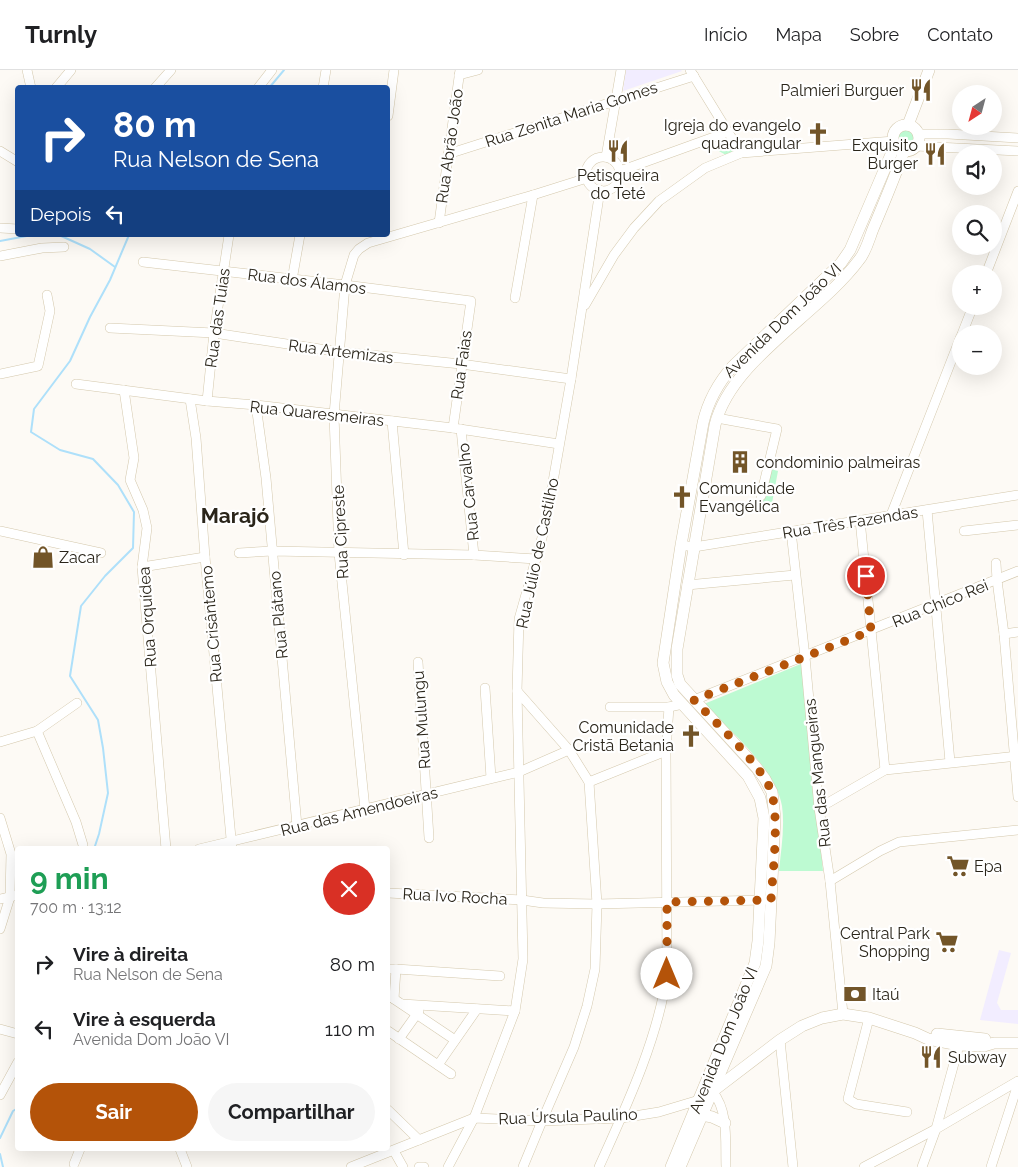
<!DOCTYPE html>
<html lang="pt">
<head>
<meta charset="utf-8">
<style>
	body { margin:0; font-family:Raleway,sans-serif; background:#f6f6f6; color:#202124; height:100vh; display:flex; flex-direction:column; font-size:19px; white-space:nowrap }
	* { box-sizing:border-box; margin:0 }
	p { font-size:16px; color:#757577 }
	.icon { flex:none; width:28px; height:28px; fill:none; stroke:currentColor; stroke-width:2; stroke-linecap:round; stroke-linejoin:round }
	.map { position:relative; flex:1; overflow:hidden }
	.drawer { position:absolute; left:15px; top:776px; width:375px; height:305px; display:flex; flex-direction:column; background:#fff; border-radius:5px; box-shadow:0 5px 20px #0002 }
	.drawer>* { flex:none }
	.guide { position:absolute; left:15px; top:15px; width:375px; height:152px; border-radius:5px; box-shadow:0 5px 20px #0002; background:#1a4fa0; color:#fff; overflow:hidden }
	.needle { width:32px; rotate:216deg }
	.buttons { position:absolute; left:952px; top:15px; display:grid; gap:10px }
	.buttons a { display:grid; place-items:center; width:50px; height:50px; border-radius:50%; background:#fff; box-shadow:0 5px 20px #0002; font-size:25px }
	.pin { position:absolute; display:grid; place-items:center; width:42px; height:42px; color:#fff; margin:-21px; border:2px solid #fff; border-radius:50%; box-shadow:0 1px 5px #0007 }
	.me { position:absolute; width:55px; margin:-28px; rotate:0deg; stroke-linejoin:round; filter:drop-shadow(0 0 4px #0008) }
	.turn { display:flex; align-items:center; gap:18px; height:105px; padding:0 15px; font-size:22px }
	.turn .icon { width:65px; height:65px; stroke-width:2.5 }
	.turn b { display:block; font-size:35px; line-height:42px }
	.then { display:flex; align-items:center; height:48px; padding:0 15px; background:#0003; gap:10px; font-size:19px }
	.round { display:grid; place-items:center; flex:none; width:52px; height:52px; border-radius:26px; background:#f6f6f6 }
	.headline { display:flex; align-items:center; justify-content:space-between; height:85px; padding:0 15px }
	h1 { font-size:30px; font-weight:700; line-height:38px; color:#1e9e55 }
	.button { display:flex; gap:10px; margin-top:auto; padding:10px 15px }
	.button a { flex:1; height:58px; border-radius:30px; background:#b45309; color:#fff; font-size:20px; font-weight:700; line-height:58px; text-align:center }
	.button a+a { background:#f6f6f6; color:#202124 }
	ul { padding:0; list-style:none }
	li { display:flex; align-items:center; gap:15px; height:65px; padding:0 15px }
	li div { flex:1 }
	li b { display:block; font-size:19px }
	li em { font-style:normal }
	header { display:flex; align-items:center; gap:30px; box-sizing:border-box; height:70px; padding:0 25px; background:#fff; border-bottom:1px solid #e0e0e0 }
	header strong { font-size:24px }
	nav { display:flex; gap:28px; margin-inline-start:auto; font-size:18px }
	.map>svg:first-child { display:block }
	.education { fill:#f2edff }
	.green { fill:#bdfad2 }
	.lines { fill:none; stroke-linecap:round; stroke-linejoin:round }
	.stream { stroke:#aee0fa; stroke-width:2 }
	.minor-casing { stroke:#d4c8ac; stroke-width:10 }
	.major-casing { stroke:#d4c8ac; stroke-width:12 }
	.minor { stroke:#fff; stroke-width:9 }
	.major { stroke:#fff; stroke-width:11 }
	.route { stroke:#b45309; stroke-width:9; stroke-dasharray:0 16.2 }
	.labels { text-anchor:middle; stroke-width:4.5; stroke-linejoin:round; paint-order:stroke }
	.poi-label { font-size:16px; fill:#2a251a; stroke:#fff; text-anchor:start }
	.street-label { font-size:16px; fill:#2a251a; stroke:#fff }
	.district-label { font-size:21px; font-weight:bold; fill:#2a251a; stroke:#fff }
</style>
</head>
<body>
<header>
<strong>Turnly</strong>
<nav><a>Início</a><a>Mapa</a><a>Sobre</a><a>Contato</a></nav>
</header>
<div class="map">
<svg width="1018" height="1097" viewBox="0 0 1018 1097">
	<rect width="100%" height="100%" fill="#fdfaf5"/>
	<g class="education">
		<path d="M626,0H681L682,1L623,21Z"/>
		<path d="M999,880L1011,883L997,933L1001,940H1018V954L980,950Z"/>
	</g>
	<g class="green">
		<circle cx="907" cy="68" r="11"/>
		<path d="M726,66L735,78L734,81L726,85L717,80L716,77L719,71Z"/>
		<path d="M770,398L778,401L772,433L763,432Z"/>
		<path d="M803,593L823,801H779C781,780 785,757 782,736C776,699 730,661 704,634Z"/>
	</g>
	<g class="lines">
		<g class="stream">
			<path d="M269,18L284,0"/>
			<path d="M59,165L90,179L115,197"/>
			<path d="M0,171L32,165H51"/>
			<path d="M94,779L99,764L108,723L103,678L98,650L70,606L81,536L105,506L133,478L134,442L118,415L93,389L60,380L31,362L34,339L70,291L90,247L110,210L129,165"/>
			<path d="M0,1068L13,1041L18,1038"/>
			<path d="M0,1084L3,1097"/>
		</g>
		<defs>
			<g id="minor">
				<path d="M27,0L31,18"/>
				<path d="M690,0L741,83"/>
				<path d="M459,5L478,0"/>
				<path d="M56,18L71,0"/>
				<path d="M155,18L171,0"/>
				<path d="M258,18L272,0"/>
				<path d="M323,18L326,0"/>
				<path d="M388,46L394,0"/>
				<path d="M918,64H948L1018,68"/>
				<path d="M916,76L1018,81"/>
				<path d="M0,81L18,92"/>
				<path d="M448,84L694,6"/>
				<path d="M606,87L621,0"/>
				<circle cx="603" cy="104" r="17"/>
				<path d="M620,101L728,62"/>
				<path d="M439,153L460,0"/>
				<path d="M0,158L18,159"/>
				<path d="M0,186L42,178L64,177"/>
				<path d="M143,192L345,215L471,231L453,358"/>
				<path d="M986,204L1018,121"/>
				<path d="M292,210L300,165"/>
				<path d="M515,228L533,125"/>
				<path d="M585,235L614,185L634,158L659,131L705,98L741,83L894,71"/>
				<path d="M110,258L214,263L340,282L461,294L571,309"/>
				<path d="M962,264L973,236"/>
				<path d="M0,304L38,296L50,241L47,225"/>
				<path d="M76,314L207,331L256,335L453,358L559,374"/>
				<path d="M124,320L134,388L130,410L143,440L147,458L142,497L166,779"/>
				<path d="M190,329L196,368L205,487L232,779"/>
				<path d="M207,331L214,263L229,165"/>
				<path d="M256,335L266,408L297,756"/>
				<path d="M717,348L777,359L761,426"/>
				<path d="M392,351L404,485"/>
				<path d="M461,359L474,485"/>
				<path d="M927,440L950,692"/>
				<path d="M891,445L961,266"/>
				<path d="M860,450L885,700"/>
				<path d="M0,461L101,483"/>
				<path d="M791,461L805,587L819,738L830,811L843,944"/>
				<path d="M964,461L1018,455"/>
				<path d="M681,475L694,477L1018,425"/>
				<path d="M239,483L272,481L474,485L536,489"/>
				<path d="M996,493L997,510L1004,564L1018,727"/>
				<path d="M142,497L205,487"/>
				<path d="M687,515L795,505"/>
				<path d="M1004,564L1018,562"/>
				<path d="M418,592L429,768"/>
				<path d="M485,618L491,708"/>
				<path d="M517,621L569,680L589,712L597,834L595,899L587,936L574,977L542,1051L523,1097"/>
				<path d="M694,630L1018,501"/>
				<path d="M610,637H669L683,634"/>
				<path d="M37,661L76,752L83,775"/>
				<path d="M0,672L37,661L77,633"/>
				<path d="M589,712L666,681"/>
				<path d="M819,738L885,700L1018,686"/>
				<path d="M365,739L339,483L334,345L345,215L354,185L359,179L368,173L533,125L587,108"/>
				<path d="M0,748L11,784L10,827L0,859"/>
				<path d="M199,779L519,702L569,680"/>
				<path d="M830,811L880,781L899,772L1018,760"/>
				<path d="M388,823L522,830L543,833L597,834L766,830"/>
				<path d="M0,829L18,825"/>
				<path d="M388,899H396L394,929"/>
				<path d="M396,899L500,906"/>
				<path d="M388,925L455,970"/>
				<path d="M402,934L515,941"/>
				<path d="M869,948L848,1029L856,1034L907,1042"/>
				<path d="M0,959L18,964"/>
				<path d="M388,961L451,1004"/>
				<path d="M399,969L419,941"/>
				<path d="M780,970L793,1097"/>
				<path d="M438,995L477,939"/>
				<path d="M713,1022C729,1042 725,1072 726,1097"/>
				<path d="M0,1025L18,992"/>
				<path d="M388,1040L419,1070"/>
				<path d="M180,1079L187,1097"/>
				<path d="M394,1081L403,1097"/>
				<path d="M74,1094L80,1079"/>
				<path d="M351,1097L474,1048L542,1051L622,1048L659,1042L699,1030"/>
				<path d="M419,1097H424"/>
				<path d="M448,1097L474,1048L515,941L523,889L517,621L519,549L545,457L571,309L600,120"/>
				<path d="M599,1097C626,1037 658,969 667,904L666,681L669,637"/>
				<path d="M864,1097L936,1059L1018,1011"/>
				<path d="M922,1097L936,1059L959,975L962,971"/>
				<path d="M991,1097L1018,1014"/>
			</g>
			<g id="major">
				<path d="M908,55L929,0"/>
				<circle cx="906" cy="68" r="13"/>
				<path d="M937,964L985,969"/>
				<path d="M713,1021L780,970L802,956L822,948L843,944L869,948L915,963L928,969L959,975L984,976L994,973H1018"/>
				<path d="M702,1045L712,1047L725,1053"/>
				<path d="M671,1097L755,893L758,871L764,748L760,728L748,706L674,625L667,612L663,593L681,475L703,353C708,331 718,313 733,296L841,193L850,180L895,75"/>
				<path d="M680,1097L766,896L769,873L775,748L772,722L765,709L756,697L680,614L677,605V579L715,355C731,290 819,244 859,190C866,182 869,169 873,159C884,133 895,107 904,81"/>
			</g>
		</defs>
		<use href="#minor" class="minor-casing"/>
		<use href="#major" class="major-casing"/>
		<use href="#minor" class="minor"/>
		<use href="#major" class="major"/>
	</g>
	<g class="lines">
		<path class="route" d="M667,904V832L771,830C773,800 779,752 772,724C766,699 713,650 694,630L871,561L866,506"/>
	</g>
	<defs>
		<symbol id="restaurant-bare" viewBox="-9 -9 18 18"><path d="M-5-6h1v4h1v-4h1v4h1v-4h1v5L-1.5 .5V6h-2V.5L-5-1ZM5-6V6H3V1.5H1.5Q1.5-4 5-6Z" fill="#725529" stroke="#fff" stroke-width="2.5" paint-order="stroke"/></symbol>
		<symbol id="church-bare" viewBox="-9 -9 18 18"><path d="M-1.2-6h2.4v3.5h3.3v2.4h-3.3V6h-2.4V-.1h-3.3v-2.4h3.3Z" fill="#725529" stroke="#fff" stroke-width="2.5" paint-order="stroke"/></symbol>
		<symbol id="building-bare" viewBox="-9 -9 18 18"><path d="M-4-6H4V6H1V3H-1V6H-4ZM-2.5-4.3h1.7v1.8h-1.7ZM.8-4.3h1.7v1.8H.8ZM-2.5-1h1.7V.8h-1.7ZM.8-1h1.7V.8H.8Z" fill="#725529" stroke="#fff" stroke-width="2.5" paint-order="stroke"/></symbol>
		<symbol id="shop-bare" viewBox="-9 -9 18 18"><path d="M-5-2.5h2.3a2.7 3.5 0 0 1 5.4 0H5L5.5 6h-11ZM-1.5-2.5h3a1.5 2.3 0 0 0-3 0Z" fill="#725529" stroke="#fff" stroke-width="2.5" paint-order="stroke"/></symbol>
		<symbol id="supermarket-bare" viewBox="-9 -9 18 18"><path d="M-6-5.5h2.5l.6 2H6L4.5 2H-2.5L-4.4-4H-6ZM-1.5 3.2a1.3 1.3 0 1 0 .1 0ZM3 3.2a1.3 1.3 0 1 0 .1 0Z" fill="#725529" stroke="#fff" stroke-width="2.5" paint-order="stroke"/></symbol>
		<symbol id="bank-bare" viewBox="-9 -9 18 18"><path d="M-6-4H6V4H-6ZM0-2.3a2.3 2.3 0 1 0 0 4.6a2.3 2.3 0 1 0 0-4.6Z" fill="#725529" stroke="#fff" stroke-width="2.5" paint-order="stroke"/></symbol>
	</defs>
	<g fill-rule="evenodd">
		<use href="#restaurant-bare" x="905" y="4" width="32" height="32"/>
		<use href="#church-bare" x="802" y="48" width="32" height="32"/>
		<use href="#restaurant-bare" x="602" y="65" width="32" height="32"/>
		<use href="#restaurant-bare" x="919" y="68" width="32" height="32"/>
		<use href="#building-bare" x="724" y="376" width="32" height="32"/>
		<use href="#church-bare" x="666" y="411" width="32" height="32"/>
		<use href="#shop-bare" x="27" y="471" width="32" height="32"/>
		<use href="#church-bare" x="675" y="650" width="32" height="32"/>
		<use href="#supermarket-bare" x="942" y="780" width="32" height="32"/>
		<use href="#supermarket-bare" x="931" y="856" width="32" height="32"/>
		<use href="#bank-bare" x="839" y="908" width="32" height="32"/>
		<use href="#restaurant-bare" x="915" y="971" width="32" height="32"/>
	</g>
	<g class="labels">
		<g class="poi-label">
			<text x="904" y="26" text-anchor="end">Palmieri Burguer</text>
			<text x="801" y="61" text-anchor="end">Igreja do evangelo<tspan x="801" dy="18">quadrangular</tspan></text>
			<text x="918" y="81" text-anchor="end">Exquisito<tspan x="918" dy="18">Burger</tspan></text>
			<text x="618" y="111" text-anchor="middle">Petisqueira<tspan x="618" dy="18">do Teté</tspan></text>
			<text x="756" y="398">condominio palmeiras</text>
			<text x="699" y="424">Comunidade<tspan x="699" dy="18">Evangélica</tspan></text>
			<text x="59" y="493">Zacar</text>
			<text x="674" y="663" text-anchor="end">Comunidade<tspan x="674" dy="18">Cristã Betania</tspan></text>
			<text x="974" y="802">Epa</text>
			<text x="930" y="869" text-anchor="end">Central Park<tspan x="930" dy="18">Shopping</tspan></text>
			<text x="872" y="930">Itaú</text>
			<text x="948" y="993">Subway</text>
		</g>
		<g class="street-label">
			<text transform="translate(571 44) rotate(-18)" y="6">Rua Zenita Maria Gomes</text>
			<text transform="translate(449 76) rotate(-82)" y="6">Rua Abrão João</text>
			<text transform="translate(307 211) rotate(7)" y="6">Rua dos Álamos</text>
			<text transform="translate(217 248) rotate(-82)" y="6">Rua das Tuias</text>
			<text transform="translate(782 250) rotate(-44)" y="6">Avenida Dom João VI</text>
			<text transform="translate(341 281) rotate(7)" y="6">Rua Artemizas</text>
			<text transform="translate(461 295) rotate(-82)" y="6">Rua Faias</text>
			<text transform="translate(317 343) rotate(6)" y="6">Rua Quaresmeiras</text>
			<text transform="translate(468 422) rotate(-96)" y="6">Rua Carvalho</text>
			<text transform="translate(850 452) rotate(-9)" y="6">Rua Três Fazendas</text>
			<text transform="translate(340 462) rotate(-93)" y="6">Rua Cipreste</text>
			<text transform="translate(537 483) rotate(-78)" y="6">Rua Júlio de Castilho</text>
			<text transform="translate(940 533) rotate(-22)" y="6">Rua Chico Rei</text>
			<text transform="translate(278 545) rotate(-95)" y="6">Rua Plátano</text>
			<text transform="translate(147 547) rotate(-94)" y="6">Rua Orquídea</text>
			<text transform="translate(211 554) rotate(-95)" y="6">Rua Crisântemo</text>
			<text transform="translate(421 650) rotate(-94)" y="6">Rua Mulungu</text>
			<text transform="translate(817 703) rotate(-96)" y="6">Rua das Mangueiras</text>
			<text transform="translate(359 741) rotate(-14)" y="6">Rua das Amendoeiras</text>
			<text transform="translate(455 826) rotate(3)" y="6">Rua Ivo Rocha</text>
			<text transform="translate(723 970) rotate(-68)" y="6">Avenida Dom João VI</text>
			<text transform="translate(568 1046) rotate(-2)" y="6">Rua Úrsula Paulino</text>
		</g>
		<g class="district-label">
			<text x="235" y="453">Marajó</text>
		</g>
	</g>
</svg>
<div class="buttons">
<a><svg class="needle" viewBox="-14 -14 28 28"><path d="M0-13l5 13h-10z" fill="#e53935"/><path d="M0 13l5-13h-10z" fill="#757577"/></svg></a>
<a><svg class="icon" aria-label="sound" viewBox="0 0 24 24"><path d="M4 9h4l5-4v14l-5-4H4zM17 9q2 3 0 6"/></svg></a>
<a><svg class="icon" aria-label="search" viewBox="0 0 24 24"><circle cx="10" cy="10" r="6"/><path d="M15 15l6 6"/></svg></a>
<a>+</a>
<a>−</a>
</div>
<div class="pin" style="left:866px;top:506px;background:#d93025"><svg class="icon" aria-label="arrive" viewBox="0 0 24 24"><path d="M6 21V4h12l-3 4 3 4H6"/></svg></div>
<svg class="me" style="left:667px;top:904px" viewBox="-20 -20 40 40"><circle r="19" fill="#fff"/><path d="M0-13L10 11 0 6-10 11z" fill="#b45309"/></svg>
<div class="guide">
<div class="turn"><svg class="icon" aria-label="right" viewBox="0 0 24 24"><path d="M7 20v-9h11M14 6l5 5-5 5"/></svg><div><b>80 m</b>Rua Nelson de Sena</div></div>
<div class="then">Depois<svg class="icon" aria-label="left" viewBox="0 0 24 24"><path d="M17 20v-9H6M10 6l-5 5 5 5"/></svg></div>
</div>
<section class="drawer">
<div class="headline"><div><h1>9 min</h1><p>700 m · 13:12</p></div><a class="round" style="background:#d93025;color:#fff"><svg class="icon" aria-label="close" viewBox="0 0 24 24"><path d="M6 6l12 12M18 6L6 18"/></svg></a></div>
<ul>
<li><svg class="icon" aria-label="right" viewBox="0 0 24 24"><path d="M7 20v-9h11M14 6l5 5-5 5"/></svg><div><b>Vire à direita</b><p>Rua Nelson de Sena</p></div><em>80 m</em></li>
<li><svg class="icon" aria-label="left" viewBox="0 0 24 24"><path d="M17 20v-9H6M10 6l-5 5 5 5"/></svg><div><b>Vire à esquerda</b><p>Avenida Dom João VI</p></div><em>110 m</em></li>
</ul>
<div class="button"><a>Sair</a><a>Compartilhar</a></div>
</section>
</div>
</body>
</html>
